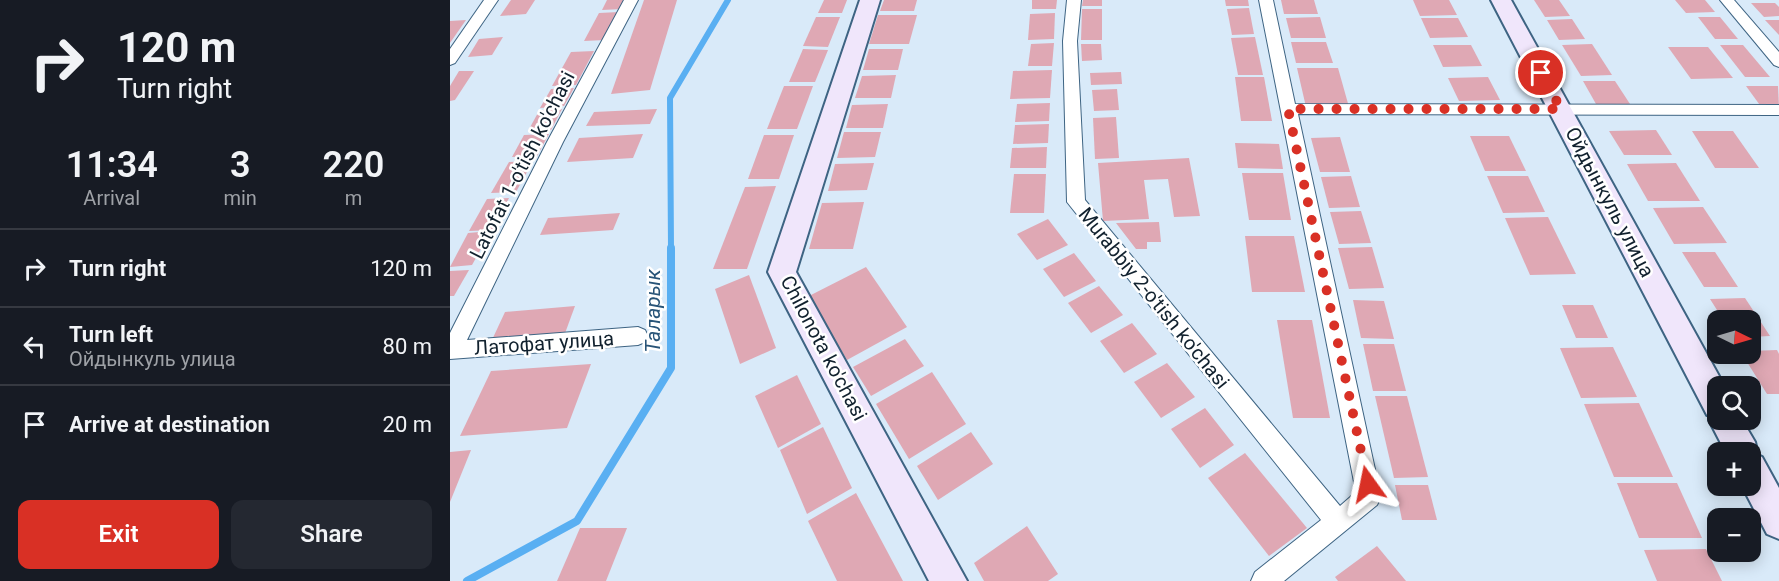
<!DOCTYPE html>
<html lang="en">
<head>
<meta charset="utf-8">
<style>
	body { margin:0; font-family:Roboto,sans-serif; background:#242831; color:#f1f3f6; height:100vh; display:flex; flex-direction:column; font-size:22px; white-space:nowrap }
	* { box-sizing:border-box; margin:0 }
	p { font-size:20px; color:#9ea1a6 }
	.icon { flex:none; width:33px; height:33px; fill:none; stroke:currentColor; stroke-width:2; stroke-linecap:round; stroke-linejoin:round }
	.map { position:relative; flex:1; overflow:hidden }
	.details { display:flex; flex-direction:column; background:#171b24; width:450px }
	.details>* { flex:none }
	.top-card { background:#171b24; color:#f1f3f6; overflow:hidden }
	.needle { width:39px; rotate:95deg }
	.controls { position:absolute; left:1257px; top:310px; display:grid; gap:12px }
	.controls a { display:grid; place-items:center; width:54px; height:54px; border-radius:12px; background:#171b24; box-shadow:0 3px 15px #0003; font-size:30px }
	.pin { position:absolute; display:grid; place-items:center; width:51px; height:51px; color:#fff; margin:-26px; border:3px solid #fff; border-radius:50%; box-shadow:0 2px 6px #0007 }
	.me { position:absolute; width:66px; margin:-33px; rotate:348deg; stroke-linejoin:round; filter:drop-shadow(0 0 4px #0008) }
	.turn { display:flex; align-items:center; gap:21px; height:126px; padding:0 18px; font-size:27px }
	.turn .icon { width:78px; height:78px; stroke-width:2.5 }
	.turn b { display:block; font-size:42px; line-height:51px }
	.eta { display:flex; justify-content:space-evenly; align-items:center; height:102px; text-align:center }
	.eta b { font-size:36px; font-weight:600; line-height:42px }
	.primary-button { display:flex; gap:12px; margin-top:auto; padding:12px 18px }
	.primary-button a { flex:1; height:69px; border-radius:12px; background:#d93025; color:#fff; font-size:24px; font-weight:600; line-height:69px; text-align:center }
	.primary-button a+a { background:#242831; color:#f1f3f6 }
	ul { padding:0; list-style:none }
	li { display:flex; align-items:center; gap:18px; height:78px; padding:0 18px; border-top:2px solid #363941 }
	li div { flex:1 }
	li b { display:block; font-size:22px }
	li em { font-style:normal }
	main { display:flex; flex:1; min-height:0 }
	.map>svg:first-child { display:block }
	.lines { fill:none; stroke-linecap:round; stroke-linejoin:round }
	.stream-far1 { stroke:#59aff2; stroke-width:6 }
	.stream { stroke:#59aff2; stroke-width:8 }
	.building { fill:#dfa8b4 }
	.street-casing { stroke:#3e6483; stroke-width:2 }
	.secondary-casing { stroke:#3e6483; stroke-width:4 }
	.street { fill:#fff; fill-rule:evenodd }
	.secondary { fill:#f0e6fb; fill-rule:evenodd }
	.route { stroke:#d93025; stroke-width:10; stroke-dasharray:0 18 }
	.labels { text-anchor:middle; stroke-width:5; stroke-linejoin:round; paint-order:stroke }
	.street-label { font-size:20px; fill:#11212e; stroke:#fff }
	.water-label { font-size:21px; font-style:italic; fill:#285478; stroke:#fff }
</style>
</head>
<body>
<main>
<section class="details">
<div class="top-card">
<div class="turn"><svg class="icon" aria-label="right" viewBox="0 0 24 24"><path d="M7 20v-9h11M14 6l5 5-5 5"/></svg><div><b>120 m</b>Turn right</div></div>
</div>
<div class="eta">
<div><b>11:34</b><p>Arrival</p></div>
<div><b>3</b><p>min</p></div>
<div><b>220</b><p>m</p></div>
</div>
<ul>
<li><svg class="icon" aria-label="right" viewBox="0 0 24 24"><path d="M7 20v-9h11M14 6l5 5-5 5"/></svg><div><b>Turn right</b></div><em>120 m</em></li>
<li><svg class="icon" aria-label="left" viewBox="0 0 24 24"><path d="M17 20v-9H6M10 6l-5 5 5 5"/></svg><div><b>Turn left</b><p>Ойдынкуль улица</p></div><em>80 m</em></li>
<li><svg class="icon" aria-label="arrive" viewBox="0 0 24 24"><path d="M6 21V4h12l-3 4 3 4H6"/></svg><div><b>Arrive at destination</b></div><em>20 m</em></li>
</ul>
<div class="primary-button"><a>Exit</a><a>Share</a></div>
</section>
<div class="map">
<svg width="1329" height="581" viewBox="0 0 1329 581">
	<rect width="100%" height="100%" fill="#d9eaf9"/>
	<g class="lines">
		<path class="stream-far1" d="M221,249L220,98L278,0"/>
		<path class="stream" d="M17,581L127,521L221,368V248"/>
	</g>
	<g class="building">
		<path d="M61,0H85L76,14L50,16Z"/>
		<path d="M157,0H176L172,9L152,10Z"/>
		<path d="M194,0H227L200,90L161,94Z"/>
		<path d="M374,0H397L392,13H368Z"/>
		<path d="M434,0H467L464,11H430Z"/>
		<path d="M582,0H607L606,9H582Z"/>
		<path d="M633,0H652V6H632Z"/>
		<path d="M775,0H798L799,6H776Z"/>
		<path d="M831,0H864L868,14H834Z"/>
		<path d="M963,0H999L1007,15L970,16Z"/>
		<path d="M1084,0H1109L1120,16L1095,17Z"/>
		<path d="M1225,0H1255L1265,12L1236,13Z"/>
		<path d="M1301,3H1325L1329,7V16L1314,17Z"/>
		<path d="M799,8L804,34L782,35L777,9Z"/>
		<path d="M632,9H652V40H631Z"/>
		<path d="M169,12L155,40L134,41L149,13Z"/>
		<path d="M605,13L604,39L578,40L580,14Z"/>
		<path d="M428,15H467L459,44H419Z"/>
		<path d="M366,17H390L378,47L353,46Z"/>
		<path d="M870,17L876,38H841L836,18Z"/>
		<path d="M1248,17H1270L1288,39H1265Z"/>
		<path d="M971,18H1008L1018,37L980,38Z"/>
		<path d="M1122,19L1135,39L1109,40L1097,20Z"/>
		<path d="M16,20L0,43V21Z"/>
		<path d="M1315,20H1329V35Z"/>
		<path d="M53,37L42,55L18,57L29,39Z"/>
		<path d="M805,37L813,75H788L781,38Z"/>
		<path d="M841,42H876L883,63H846Z"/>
		<path d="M604,43L602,66H578L581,44Z"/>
		<path d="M631,44H651L652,60L632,61Z"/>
		<path d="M1142,44L1162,75L1131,76L1112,45Z"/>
		<path d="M983,45H1021L1032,66L993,67Z"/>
		<path d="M1270,45H1293L1320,77H1295Z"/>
		<path d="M1218,47H1258L1283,78L1241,79Z"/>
		<path d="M353,49L378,50L365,82H339Z"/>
		<path d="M419,49H453L448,70H413Z"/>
		<path d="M144,51L126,85L102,86L121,52Z"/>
		<path d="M847,68H888L899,107H856Z"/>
		<path d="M602,70L600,98L560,99L563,71Z"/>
		<path d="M9,71H24L5,100L0,101V86Z"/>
		<path d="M671,72L672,84L641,85L640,73Z"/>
		<path d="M446,75L441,98H405L412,76Z"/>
		<path d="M785,77H814L822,121H791Z"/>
		<path d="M1038,77L1050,100L1009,101L998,78Z"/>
		<path d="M1133,81H1165L1180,104H1146Z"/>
		<path d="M334,86H363L347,129H317Z"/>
		<path d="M1296,86H1328L1329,108H1312Z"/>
		<path d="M124,88L114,106L90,108L101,89Z"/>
		<path d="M667,89L669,110L644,111L642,90Z"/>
		<path d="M600,103L599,121L565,122L567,104Z"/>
		<path d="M438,104L433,128H396L402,105Z"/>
		<path d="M112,109L101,130L78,131L89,111Z"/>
		<path d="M207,109L200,124L136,126L144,112Z"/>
		<path d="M666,117L669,158L645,159L643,118Z"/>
		<path d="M599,124L598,143L563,144L565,125Z"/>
		<path d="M1206,130L1222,155H1174L1159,131Z"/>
		<path d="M1242,131H1283L1309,168H1265Z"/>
		<path d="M394,132H431L425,157L387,158Z"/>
		<path d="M99,134L87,156L62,157L74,135Z"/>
		<path d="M193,134L183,158L117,162L129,138Z"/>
		<path d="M314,135H344L329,179H298Z"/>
		<path d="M1020,136H1059L1076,171H1035Z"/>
		<path d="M890,137L900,172H870L861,138Z"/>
		<path d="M785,143L829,144L833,169L788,168Z"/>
		<path d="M597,147L596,168H560L562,148Z"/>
		<path d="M739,158L750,216L724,217L718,179L694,180L699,219L653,221L648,163Z"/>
		<path d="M83,161L66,192L41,193L59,162Z"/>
		<path d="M424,163L417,190L378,191L385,164Z"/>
		<path d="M1226,163L1250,201H1198L1177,164Z"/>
		<path d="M792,173H833L841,220H799Z"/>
		<path d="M564,174H596L594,213H560Z"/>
		<path d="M901,176L910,207L879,208L871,177Z"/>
		<path d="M1037,176H1078L1095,212L1053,213Z"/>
		<path d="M326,186L297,269H263L295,187Z"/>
		<path d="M59,198L42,230L19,231L37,199Z"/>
		<path d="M414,202L403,249H359L372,203Z"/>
		<path d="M1253,207L1277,243L1224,244L1203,208Z"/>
		<path d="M911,211L921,243L889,244L880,212Z"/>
		<path d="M170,213L163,230L90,235L98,218Z"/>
		<path d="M1098,217L1126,274L1080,275L1055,218Z"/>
		<path d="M598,219L618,245L587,260L567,234Z"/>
		<path d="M709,222L711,242H697V249H686L666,223Z"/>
		<path d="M41,231L22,265L0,267L18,233Z"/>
		<path d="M795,236H844L855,292H802Z"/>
		<path d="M922,247L934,288L899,289L888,248Z"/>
		<path d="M1232,252H1265L1288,287H1254Z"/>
		<path d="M624,253L646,281L614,297L593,269Z"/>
		<path d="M416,267L457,327L397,360L359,296Z"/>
		<path d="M19,270L4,296H0V271Z"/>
		<path d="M299,275L326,348L290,364L265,289Z"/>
		<path d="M649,286L673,315L641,333L618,303Z"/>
		<path d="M1295,298L1320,336L1300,337V321H1274L1260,299Z"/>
		<path d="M903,300L934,301L944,339L911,338Z"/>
		<path d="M1112,305H1143L1158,338H1126Z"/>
		<path d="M125,306L114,336L41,342L55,312Z"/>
		<path d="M827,320H862L880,418H843Z"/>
		<path d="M682,323L707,354L674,373L650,341Z"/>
		<path d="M455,339L474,366L421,396L403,367Z"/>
		<path d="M913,344H944L956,391H923Z"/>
		<path d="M1163,347L1187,397L1131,398L1110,348Z"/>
		<path d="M1327,350L1329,354V394H1317L1292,354H1300V351Z"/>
		<path d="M717,363L745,397L711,418L684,382Z"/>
		<path d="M141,364L117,428L10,436L41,371Z"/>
		<path d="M482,372L516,424L459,459L426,404Z"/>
		<path d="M347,375L371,424L328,448L305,396Z"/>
		<path d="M925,396H957L978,477L944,478Z"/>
		<path d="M1189,403L1223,477H1164L1134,404Z"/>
		<path d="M755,408L784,445L750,468L721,429Z"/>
		<path d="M373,427L402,488L357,514L330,450Z"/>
		<path d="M521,432L543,464L488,500L467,466Z"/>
		<path d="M21,450L0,502V452Z"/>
		<path d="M795,453L857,528L819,556L758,478Z"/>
		<path d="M1167,483H1227L1252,538H1189Z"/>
		<path d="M945,485H978L987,520H952Z"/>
		<path d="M406,493L453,581H387L358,521Z"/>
		<path d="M577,526L608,574L598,581H534L524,563Z"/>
		<path d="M130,528H177L156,581H107Z"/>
		<path d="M927,546L956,581H888L885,577Z"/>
		<path d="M1256,549L1272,581H1207L1194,550Z"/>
	</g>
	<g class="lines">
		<defs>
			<g id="street">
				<path d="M34,0H48L5,63L0,65V49Z"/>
				<path d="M174,0H188L113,142L17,340L188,327L195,330L198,336L195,342L188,345L0,359V333L97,142Z"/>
				<path d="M617,0H631L627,41L635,200L890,506L906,492L809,0H823L845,104L1329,105V115L848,114L931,497L927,505L834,581H801L805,572L871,520L617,202L613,41Z"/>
				<path d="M1270,0H1284L1329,52V67L1324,65Z"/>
			</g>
			<g id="secondary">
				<path d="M410,0H430L346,272L517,581H479L318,272Z"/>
				<path d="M1041,0H1061L1275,387H1268V420H1292L1305,442L1308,455L1312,457L1329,488V539L1317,534L1292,486H1300V453H1276L1259,420L1261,416L1257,415Z"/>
			</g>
		</defs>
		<use href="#street" class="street-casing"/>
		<use href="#secondary" class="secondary-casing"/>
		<use href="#street" class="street"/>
		<use href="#secondary" class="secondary"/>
	</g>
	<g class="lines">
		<path class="route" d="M918,484L838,109H1111L1091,73"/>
	</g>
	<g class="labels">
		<g class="street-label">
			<text transform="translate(72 165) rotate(-63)" y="7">Latofat 1-o'tish ko'chasi</text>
			<text transform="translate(1160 202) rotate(62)" y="7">Ойдынкуль улица</text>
			<text transform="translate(704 298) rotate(51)" y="7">Murabbiy 2-o'tish ko'chasi</text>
			<text transform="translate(94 343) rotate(-4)" y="7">Латофат улица</text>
			<text transform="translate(374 348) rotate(62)" y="7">Chilonota ko'chasi</text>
		</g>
		<g class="water-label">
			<text transform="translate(203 311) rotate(-90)" y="7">Таларык</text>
		</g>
	</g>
</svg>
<div class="controls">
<a><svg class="needle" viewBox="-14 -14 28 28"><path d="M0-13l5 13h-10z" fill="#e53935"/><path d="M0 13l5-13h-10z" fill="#9ea1a6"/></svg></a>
<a><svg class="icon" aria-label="search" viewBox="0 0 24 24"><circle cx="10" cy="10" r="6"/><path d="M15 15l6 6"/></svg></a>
<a>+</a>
<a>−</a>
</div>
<div class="pin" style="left:1091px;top:73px;background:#d93025"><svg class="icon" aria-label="arrive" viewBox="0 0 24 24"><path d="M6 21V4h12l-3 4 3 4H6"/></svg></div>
<svg class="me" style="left:918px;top:484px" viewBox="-20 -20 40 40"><path d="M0-17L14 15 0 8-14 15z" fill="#d93025" stroke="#fff" stroke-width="4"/></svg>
</div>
</main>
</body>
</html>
